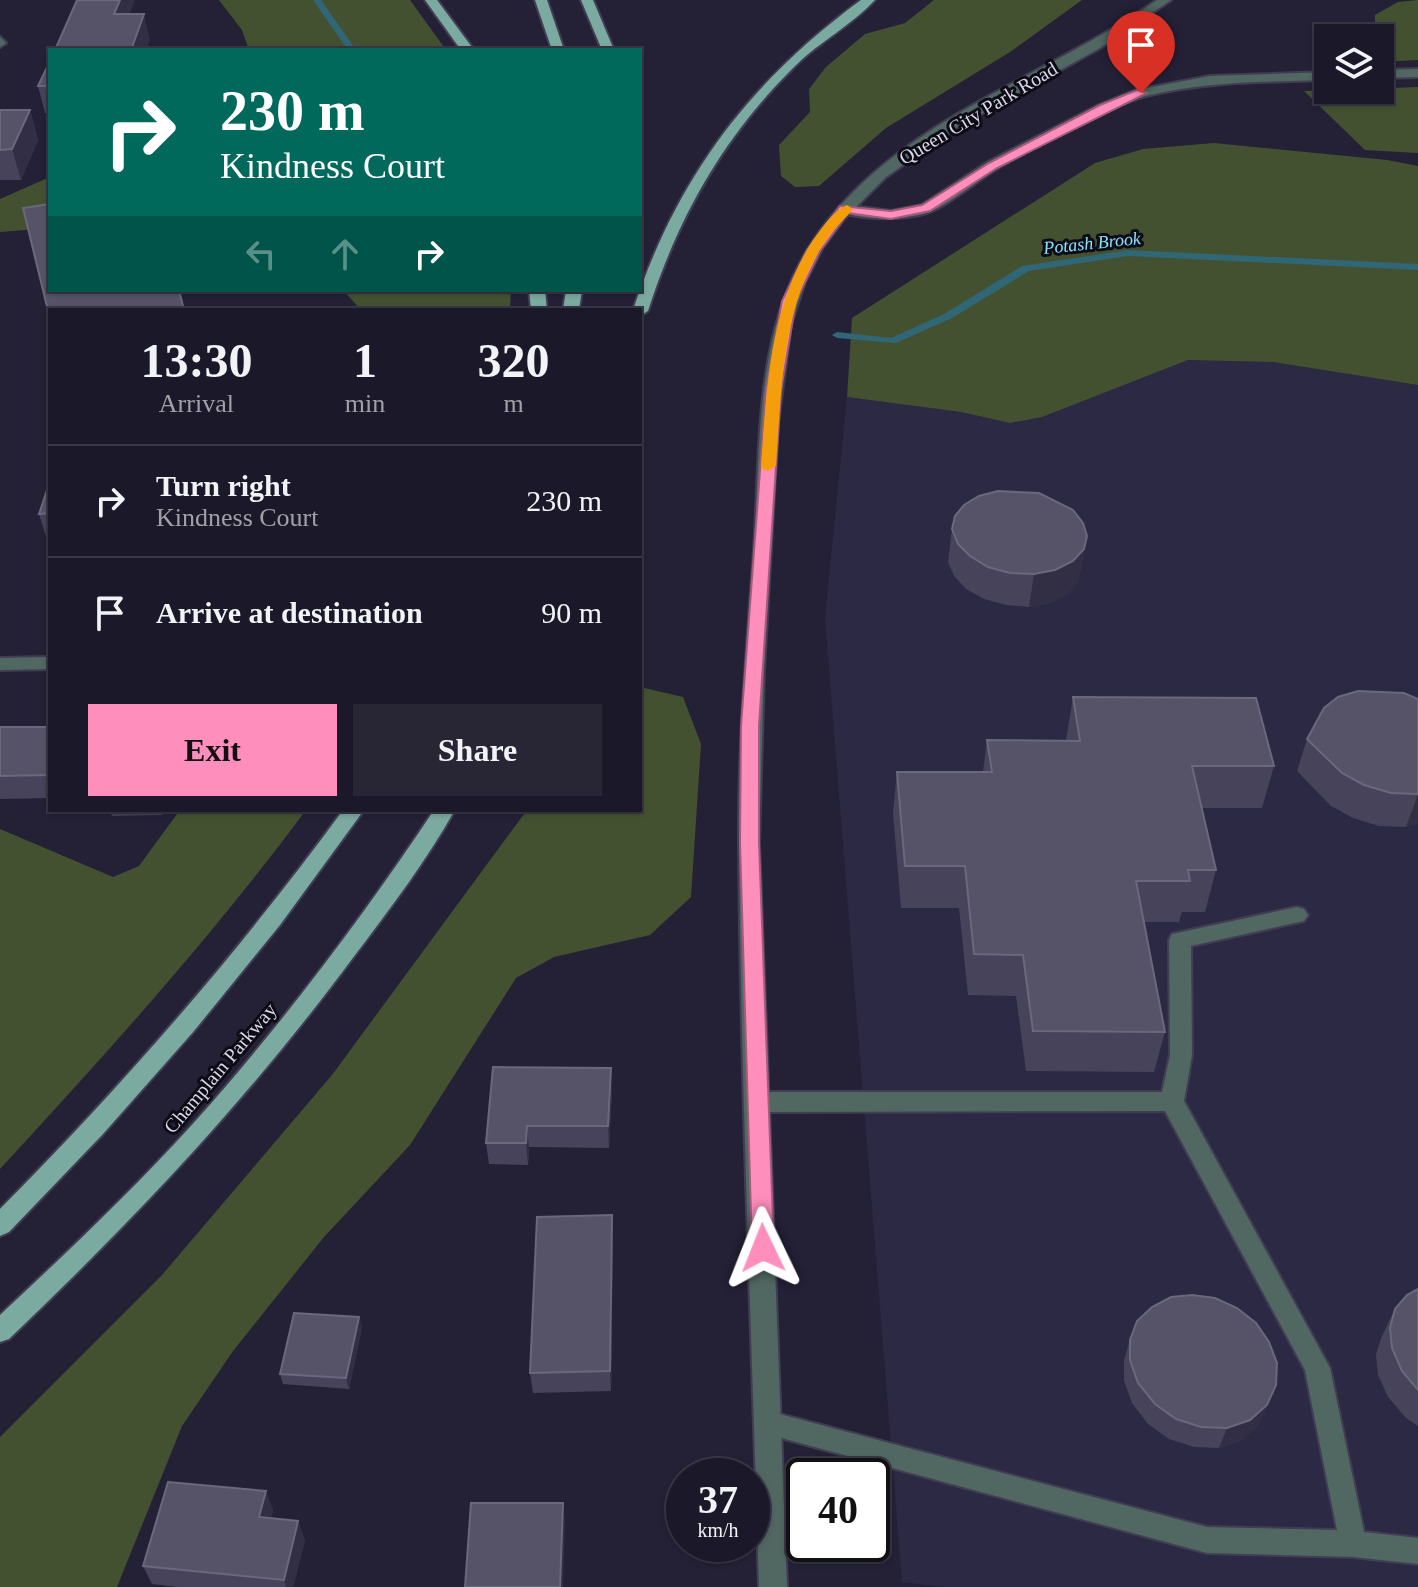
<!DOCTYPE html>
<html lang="en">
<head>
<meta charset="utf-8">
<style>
	body { margin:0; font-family:Georgia,serif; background:#282635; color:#f1f3f6; height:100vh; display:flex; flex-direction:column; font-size:30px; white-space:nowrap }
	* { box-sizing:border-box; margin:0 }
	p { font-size:26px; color:#a0a0a8 }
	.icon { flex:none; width:44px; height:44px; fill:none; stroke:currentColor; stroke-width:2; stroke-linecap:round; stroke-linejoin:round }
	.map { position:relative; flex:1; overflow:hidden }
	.side { position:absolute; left:48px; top:308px; width:594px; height:504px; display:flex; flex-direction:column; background:#1b1929; border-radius:0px; box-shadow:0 2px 6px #0004,0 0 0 2px #393846 }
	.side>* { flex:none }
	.guide { position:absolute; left:48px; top:48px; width:594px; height:244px; border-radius:0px; box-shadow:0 2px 6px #0004,0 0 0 2px #393846; background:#00695c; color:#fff; overflow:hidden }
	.tools { position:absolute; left:1314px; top:24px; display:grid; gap:16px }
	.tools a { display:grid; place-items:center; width:80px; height:80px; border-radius:0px; background:#1b1929; box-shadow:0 2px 6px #0004,0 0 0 2px #393846; font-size:40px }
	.speed { position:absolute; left:666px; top:1458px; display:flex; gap:16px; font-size:40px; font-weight:700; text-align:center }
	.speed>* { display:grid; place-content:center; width:104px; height:104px; border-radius:50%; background:#1b1929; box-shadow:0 2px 6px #0004,0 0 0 2px #393846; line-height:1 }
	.speed small { font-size:20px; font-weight:400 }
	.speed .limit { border:4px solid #111; border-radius:12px; background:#fff; color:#111 }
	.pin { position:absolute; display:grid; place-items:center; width:68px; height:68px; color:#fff; margin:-82px -34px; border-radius:50% 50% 50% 0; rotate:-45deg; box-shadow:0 0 8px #0007 }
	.pin .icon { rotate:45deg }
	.me { position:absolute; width:88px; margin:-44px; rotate:358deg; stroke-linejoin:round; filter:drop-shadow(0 0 6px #0008) }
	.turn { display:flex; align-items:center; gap:28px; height:168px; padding:0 40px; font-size:36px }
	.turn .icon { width:104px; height:104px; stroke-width:2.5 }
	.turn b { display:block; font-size:56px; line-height:68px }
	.lanes { display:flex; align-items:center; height:76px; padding:0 40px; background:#0003; justify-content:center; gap:40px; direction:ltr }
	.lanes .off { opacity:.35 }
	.eta { display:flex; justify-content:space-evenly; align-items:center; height:136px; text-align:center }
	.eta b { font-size:48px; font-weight:700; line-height:56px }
	.action { display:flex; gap:16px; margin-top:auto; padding:16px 40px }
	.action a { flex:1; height:92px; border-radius:0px; background:#fe8ebc; color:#111; font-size:32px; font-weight:700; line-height:92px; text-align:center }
	.action a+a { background:#282635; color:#f1f3f6 }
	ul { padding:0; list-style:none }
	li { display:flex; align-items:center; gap:24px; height:112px; padding:0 40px; border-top:2px solid #393846 }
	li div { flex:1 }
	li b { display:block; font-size:30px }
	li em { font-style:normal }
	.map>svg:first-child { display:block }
	.built { fill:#2c2945 }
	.green { fill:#445131 }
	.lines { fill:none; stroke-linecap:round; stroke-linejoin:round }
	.stream { fill:#306777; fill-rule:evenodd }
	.service-casing { stroke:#413e53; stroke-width:4 }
	.minor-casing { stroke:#413e53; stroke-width:4 }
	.tertiary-casing { stroke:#413e53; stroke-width:4 }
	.primary-casing { stroke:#413e53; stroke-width:4 }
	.service { fill:#516762; fill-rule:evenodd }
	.minor { fill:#516762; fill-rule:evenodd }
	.tertiary { fill:#516762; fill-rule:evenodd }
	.primary { fill:#7baaa0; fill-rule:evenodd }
	.wall { fill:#46435a }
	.shaded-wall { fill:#322f45 }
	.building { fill:#565369; stroke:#6a687c; stroke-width:2 }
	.route { fill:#fe8ebc; stroke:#a55c7a; stroke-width:2 }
	.slow { fill:#f59e0b }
	.labels { text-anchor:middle; stroke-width:6; stroke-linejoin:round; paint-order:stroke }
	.far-water-label { font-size:18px; font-style:italic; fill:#89e2fc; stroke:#0d0c16 }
	.street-label { font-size:20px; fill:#d8d8e6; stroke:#0d0c16 }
</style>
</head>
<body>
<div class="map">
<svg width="1418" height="1587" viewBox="0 0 1418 1587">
	<rect width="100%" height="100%" fill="#242137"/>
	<path class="built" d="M1188,360L1272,362L1418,385V1587H945L902,1582L825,618L847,397L961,412L1010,423L1042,417Z"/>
	<g class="green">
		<path d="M219,0H410L446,50H249L242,30Z"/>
		<path d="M934,0H1082L1010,52L886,128L819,186L795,187L781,176L779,145L810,112L809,89L826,67L865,34L905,23Z"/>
		<path d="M1418,0V60L1380,62V38H1375V15L1398,2Z"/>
		<path d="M1418,87V153L1365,150L1304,91Z"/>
		<path d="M1214,143L1387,160L1418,166V385L1273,362L1188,360L1042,417L1010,423L961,412L847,397L852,318L1095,163L1143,149Z"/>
		<path d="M50,177V228L0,232V199Z"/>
		<path d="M343,290H511L510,310H361Z"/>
		<path d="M640,687L683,697L701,744L691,897L650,935L554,957L516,978L410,1145L324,1237L233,1351L182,1426L117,1587H0V1437L162,1275L332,1075L527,810H640Z"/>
		<path d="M180,810H306C212,937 107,1053 0,1169V829L113,877L139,866Z"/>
	</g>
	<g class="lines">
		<g class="stream">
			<path d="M313,0H321L356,50H348Z"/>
			<path d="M1128,250L1418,264V270L1128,256L1029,271L952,318L896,343L837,338L832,335L837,332L891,338L944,314L1022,266Z"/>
		</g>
		<defs>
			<g id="service">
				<path d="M0,37L6,43L0,47Z"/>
				<path d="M1297,907L1304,909L1308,915L1304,921L1191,946L1192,1055L1184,1101L1330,1368L1364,1532L1418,1538V1564L1353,1557L1207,1553L759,1432L755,1423L759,1414L768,1411L1207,1527L1337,1530L1305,1370L1165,1111L759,1112L751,1109L748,1102L751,1095L759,1092H1162L1170,1055L1169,940L1172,934Z"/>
			</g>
			<g id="minor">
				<path d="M1418,69V77L1380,78V70Z"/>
				<path d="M1328,72V80C1267,82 1206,81 1146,96C1105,107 1037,146 998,168C976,181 956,200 932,211C913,220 854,222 838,209L845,205L891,211L922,205L988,162L1099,105L1136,90L1210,76Z"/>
				<path d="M50,657V669L0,670V658Z"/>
			</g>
			<path id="tertiary" d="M1157,0H1171L1100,48L954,129L886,177L844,219L823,247L805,282L791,324L778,423L764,670L759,843L787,1587H759C752,1340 741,1092 739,845C738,746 747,648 754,550C761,442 753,322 820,231C902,118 1047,77 1157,0Z"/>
			<g id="primary">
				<path d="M425,0H437L474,50H461Z"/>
				<path d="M535,0H547L564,50H552Z"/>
				<path d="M581,0H593L614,50H602Z"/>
				<path d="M861,0H875C852,25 819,42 795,66C724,136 678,217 648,311L640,316V310H633C677,178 748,83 861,0Z"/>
				<path d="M529,290H545L547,310H531Z"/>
				<path d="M566,290H582L579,310H563Z"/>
				<path d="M343,810H364L280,925L194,1031L103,1134L9,1232L0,1236V1209C124,1084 239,952 343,810Z"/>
				<path d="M434,810H455C426,861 390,909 355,955C251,1096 136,1218 9,1339L0,1342V1315C65,1254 130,1193 190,1127C279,1028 360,921 434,810Z"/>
			</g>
		</defs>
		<use href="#service" class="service-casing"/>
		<use href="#minor" class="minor-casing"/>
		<use href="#tertiary" class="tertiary-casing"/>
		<use href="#primary" class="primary-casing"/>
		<use href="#service" class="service"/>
		<use href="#minor" class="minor"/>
		<use href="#tertiary" class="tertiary"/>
		<use href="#primary" class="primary"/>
	</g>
	<g class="wall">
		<path d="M50,61V113H45L38,86Z"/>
		<path d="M0,110H30L38,140L21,180H0Z"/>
		<path d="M50,481V546H49L39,514Z"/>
		<path d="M952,529L1087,536L1078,582L1067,594L1050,603L1029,607L1006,605L984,599L966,589L954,576L948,562Z"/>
		<path d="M1073,697L1274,766L1262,808H1202L1216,870L1205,912H1182L1179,922H1144L1165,1032L1154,1072L1026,1071L1016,996L968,995L959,908H901L893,813L897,772H983L987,740H1066Z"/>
		<path d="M1418,699V824L1406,827L1379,826L1353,818L1331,806L1297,771L1307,739Z"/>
		<path d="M0,727H50V798L0,799Z"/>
		<path d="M110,810H163L162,815L112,816Z"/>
		<path d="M612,1089L609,1148L529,1147L528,1165L489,1164L486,1143Z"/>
		<path d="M612,1215L613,1236L611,1391L533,1393L530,1373Z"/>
		<path d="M1418,1289V1426L1406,1418L1388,1397L1378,1375L1376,1354L1382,1336L1395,1309Z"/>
		<path d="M362,1327L349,1389L283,1384L280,1374Z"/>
		<path d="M1130,1340L1276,1385L1258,1425L1242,1440L1219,1448L1194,1447L1169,1439L1148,1424L1132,1403L1124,1381V1360Z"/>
		<path d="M273,1510L271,1518L305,1540L293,1587H178L152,1584L143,1566Z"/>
	</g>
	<g class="shaded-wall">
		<path d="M120,0H135L120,40L114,14Z"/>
		<path d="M144,14L150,40L146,50H131Z"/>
		<path d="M30,110L38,140L21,180L12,149Z"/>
		<path d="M1087,536L1078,582L1067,594L1050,603L1029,607L1034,574Z"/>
		<path d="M1418,794V824L1406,827Z"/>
		<path d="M611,1068L612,1089L609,1148L608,1126Z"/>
		<path d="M527,1126L529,1147L528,1165L526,1143Z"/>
		<path d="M612,1215L613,1236L611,1391L610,1371Z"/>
		<path d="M359,1317L362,1327L349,1389L346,1378Z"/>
		<path d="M1276,1385L1258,1425L1242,1440L1219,1448L1227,1428Z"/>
		<path d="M266,1491L273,1510L266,1536L259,1517Z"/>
		<path d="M563,1503L565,1522L563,1587H560Z"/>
		<path d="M298,1521L305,1540L293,1587H286L284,1580Z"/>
	</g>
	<g class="building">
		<path d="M77,0H120L114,14H144L131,50H55Z"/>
		<path d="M50,61V86H38Z"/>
		<path d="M0,110H30L12,149L0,150Z"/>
		<path d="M50,204V290H179L184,310H50V319L23,208Z"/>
		<path d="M50,481V513L39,514Z"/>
		<path d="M998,491L1039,493L1073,510L1083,523L1087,536L1084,549L1073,561L1055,570L1034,574L1010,573L988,567L970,556L958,544L952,529L955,516L964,505L979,496Z"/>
		<path d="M1358,691L1404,693L1418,699V794L1391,793L1364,785L1342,773L1307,739L1324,708L1338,697Z"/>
		<path d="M1073,697L1256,698L1274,766H1192L1216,870H1188L1190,881H1136L1165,1032L1033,1031L1023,955L974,954L965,866H905L897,772H992L987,740L1080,741Z"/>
		<path d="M0,727H50V775L0,776Z"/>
		<path d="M493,1067L611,1068L608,1126H527L526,1143H486Z"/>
		<path d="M612,1215L610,1371L530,1373L537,1217Z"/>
		<path d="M1418,1289V1390L1402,1371L1392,1348L1390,1328L1395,1309L1407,1295Z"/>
		<path d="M1192,1295L1215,1298L1237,1308L1256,1323L1269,1342L1277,1363L1276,1385L1267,1405L1250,1420L1227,1428L1201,1427L1176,1419L1155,1404L1138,1383L1130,1360V1340L1137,1321L1152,1307L1171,1297Z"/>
		<path d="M294,1313L359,1317L346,1378L280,1374Z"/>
		<path d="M168,1482L266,1491L259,1517L298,1521L284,1580L143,1566Z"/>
		<path d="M471,1503H563L560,1587H465Z"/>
	</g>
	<path class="route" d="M1137,90L1147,93L997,168L930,211L891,219L848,213L820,251L796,301L781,390L759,726V843L774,1248L771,1255L763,1258L755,1255L752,1248L740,843L741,726L766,390L782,301L807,250L840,206L891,211L922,205L989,163L1100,105Z"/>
	<path class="slow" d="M847,205L853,209C847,217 838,224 832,232C781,298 782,387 776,466L768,471L763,469L761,466C767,387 769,309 813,240C822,228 833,211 847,205Z"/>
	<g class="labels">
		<g class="far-water-label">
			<text transform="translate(1092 243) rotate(-6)" y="6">Potash Brook</text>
		</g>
		<g class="street-label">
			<text transform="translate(978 113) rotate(-31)" y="7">Queen City Park Road</text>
			<text transform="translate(220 1068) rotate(-50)" y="7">Champlain Parkway</text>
		</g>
	</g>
</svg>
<div class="tools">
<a><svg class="icon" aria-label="layers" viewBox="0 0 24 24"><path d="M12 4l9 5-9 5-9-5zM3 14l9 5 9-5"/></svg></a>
</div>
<div class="speed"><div>37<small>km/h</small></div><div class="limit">40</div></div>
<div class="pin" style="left:1141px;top:93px;background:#d93025"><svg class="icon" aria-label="arrive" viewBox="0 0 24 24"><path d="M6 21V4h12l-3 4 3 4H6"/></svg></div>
<svg class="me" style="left:763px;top:1248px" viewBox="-20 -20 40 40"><path d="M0-17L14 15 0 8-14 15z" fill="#fe8ebc" stroke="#fff" stroke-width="4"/></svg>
<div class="guide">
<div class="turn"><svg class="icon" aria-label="right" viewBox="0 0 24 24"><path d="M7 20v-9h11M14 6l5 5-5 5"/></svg><div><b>230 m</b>Kindness Court</div></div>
<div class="lanes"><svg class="icon off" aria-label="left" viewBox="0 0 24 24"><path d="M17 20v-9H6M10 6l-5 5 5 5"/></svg><svg class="icon off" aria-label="ahead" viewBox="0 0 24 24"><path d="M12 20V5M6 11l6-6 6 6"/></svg><svg class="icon" aria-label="right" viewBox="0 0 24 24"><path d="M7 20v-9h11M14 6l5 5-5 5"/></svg></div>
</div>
<section class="side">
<div class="eta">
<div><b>13:30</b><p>Arrival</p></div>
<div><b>1</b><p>min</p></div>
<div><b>320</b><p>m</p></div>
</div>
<ul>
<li><svg class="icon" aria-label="right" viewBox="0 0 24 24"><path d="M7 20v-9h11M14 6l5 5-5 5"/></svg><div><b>Turn right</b><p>Kindness Court</p></div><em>230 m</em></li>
<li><svg class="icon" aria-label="arrive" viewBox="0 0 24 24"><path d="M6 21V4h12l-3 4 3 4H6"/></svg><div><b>Arrive at destination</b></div><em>90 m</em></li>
</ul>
<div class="action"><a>Exit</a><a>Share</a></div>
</section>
</div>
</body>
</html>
